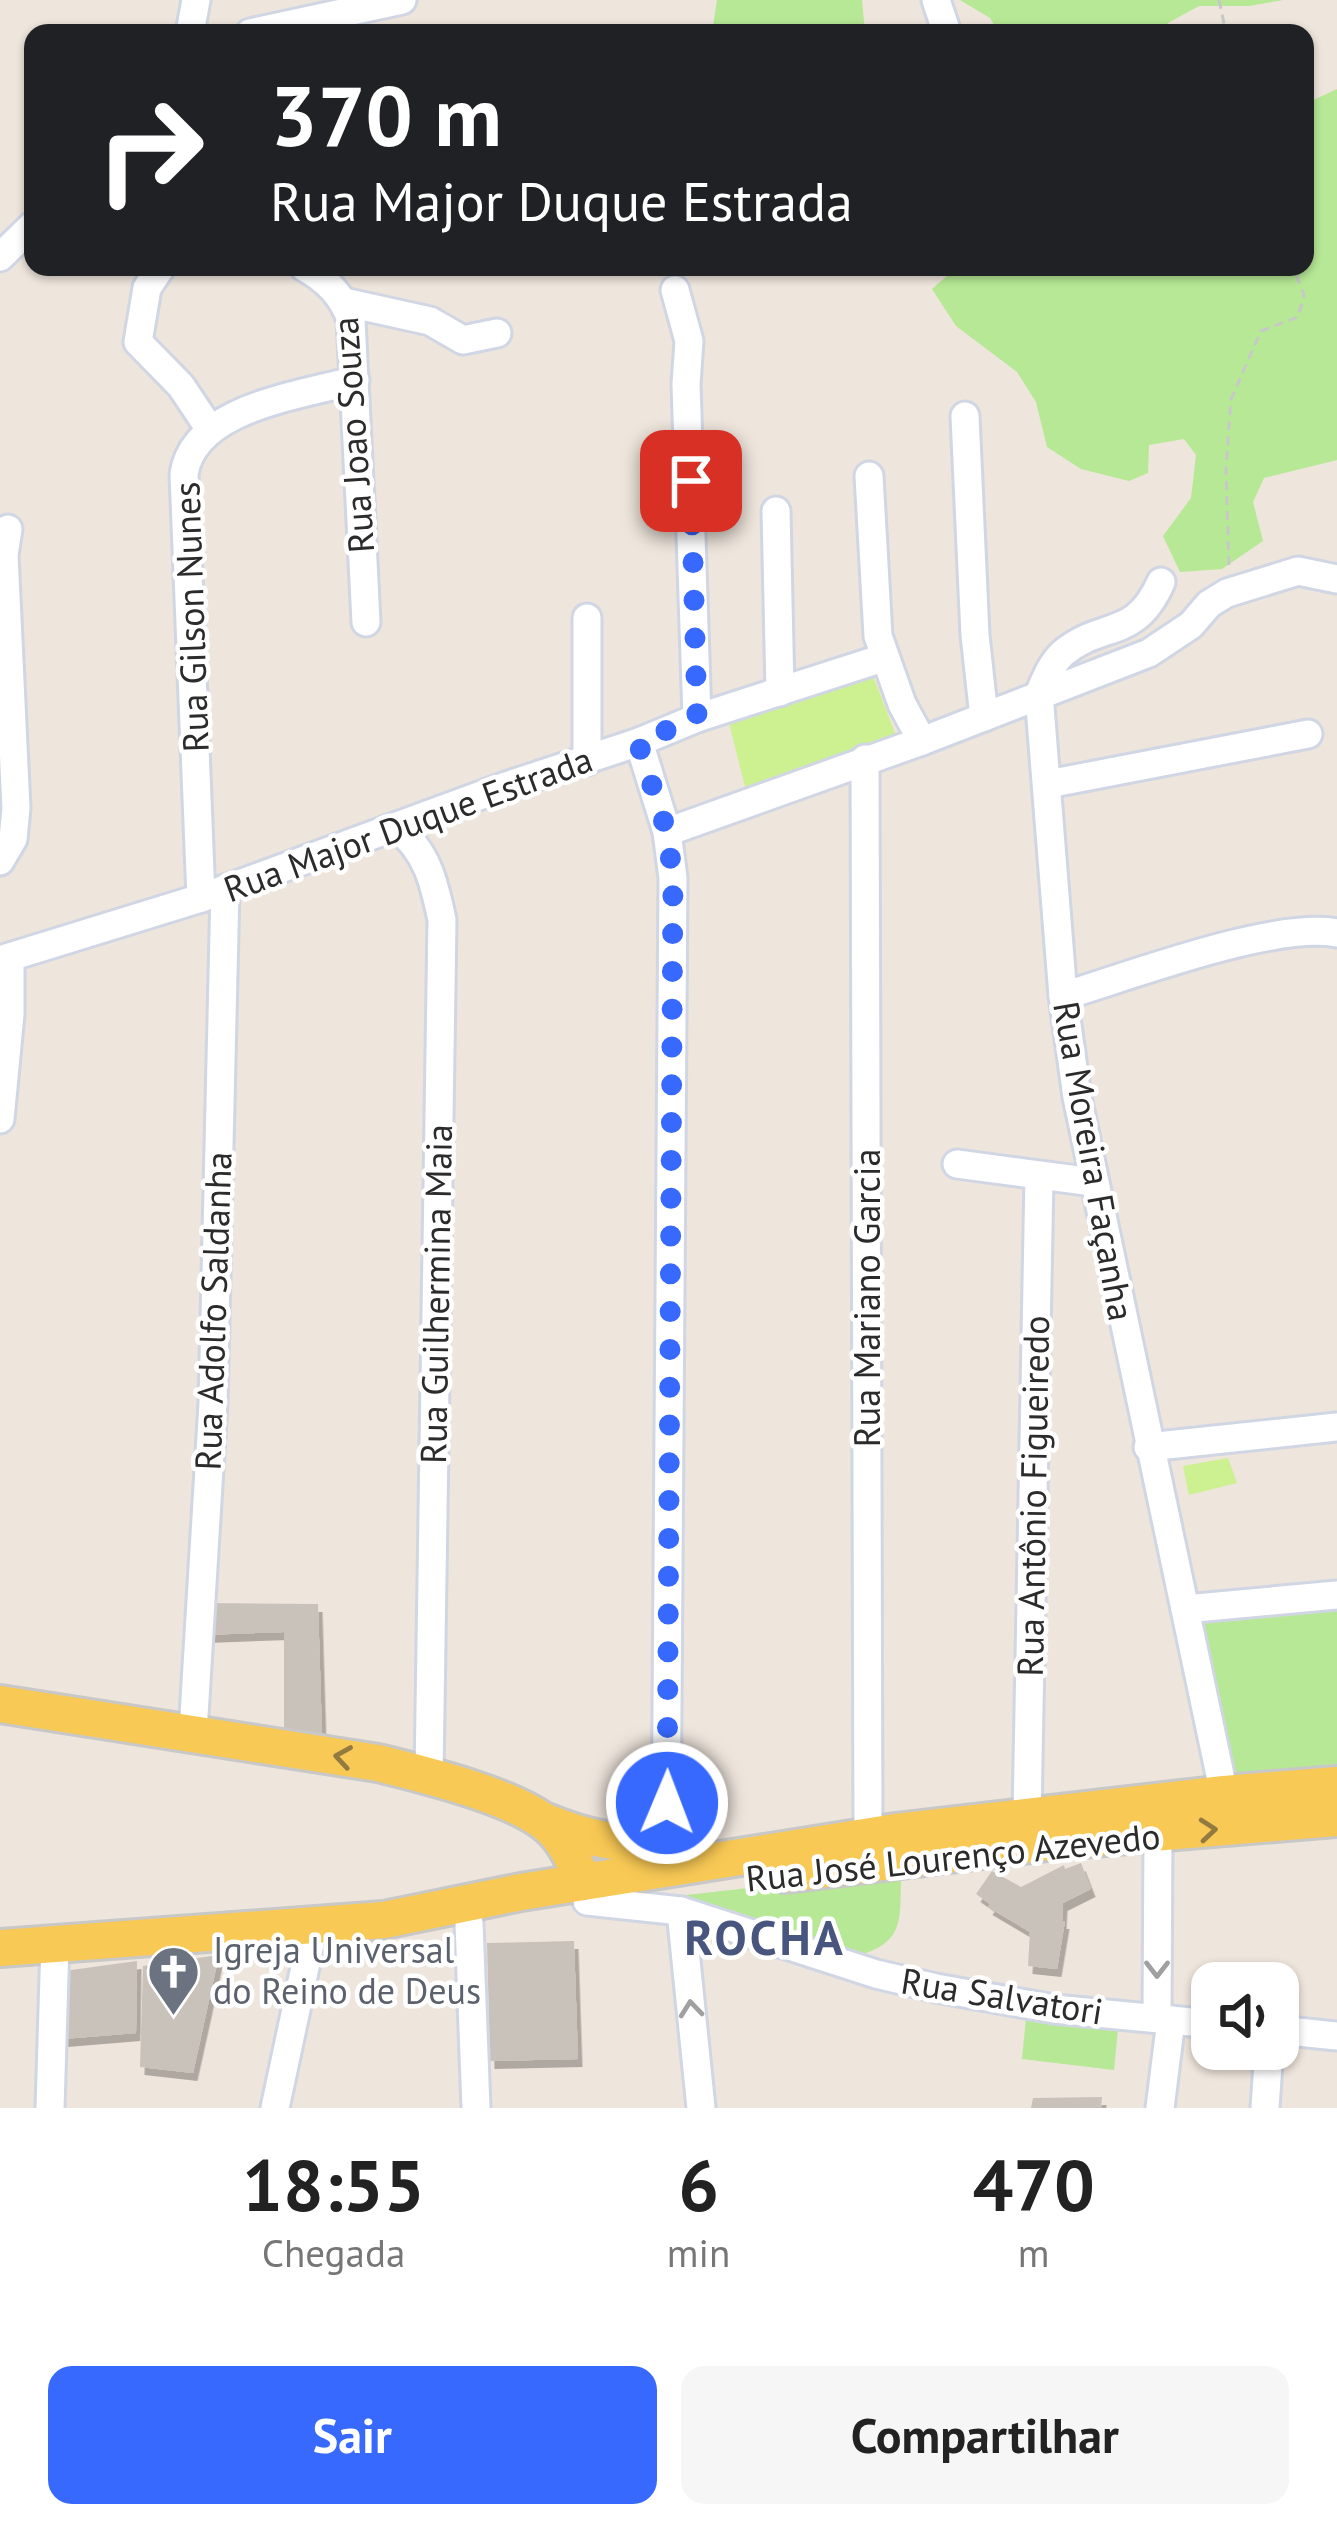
<!DOCTYPE html>
<html lang="pt">
<head>
<meta charset="utf-8">
<style>
	body { margin:0; font-family:"PT Sans",sans-serif; background:#f6f6f6; color:#222; height:100vh; display:flex; flex-direction:column; font-size:45px; white-space:nowrap }
	* { box-sizing:border-box; margin:0 }
	p { font-size:39px; color:#767676 }
	.icon { flex:none; width:66px; height:66px; fill:none; stroke:currentColor; stroke-width:2; stroke-linecap:round; stroke-linejoin:round }
	.map { position:relative; height:2108px; overflow:hidden }
	.sheet { display:flex; flex-direction:column; background:#fff; flex:1 }
	.sheet>* { flex:none }
	.guide { position:absolute; left:24px; top:24px; width:1290px; height:252px; border-radius:24px; box-shadow:0 3px 9px #0004; background:#202124; color:#fff; overflow:hidden }
	.tools { position:absolute; left:1191px; top:1962px; display:grid; gap:24px }
	.tools a { display:grid; place-items:center; width:108px; height:108px; border-radius:24px; background:#fff; box-shadow:0 3px 9px #0004; font-size:60px }
	.pin { position:absolute; display:grid; place-items:center; width:102px; height:102px; color:#fff; margin:-51px; border-radius:24px; box-shadow:0 6px 18px #0006 }
	.me { position:absolute; width:132px; margin:-66px; rotate:1deg; stroke-linejoin:round; filter:drop-shadow(0 0 9px #0008) }
	.turn { display:flex; align-items:center; gap:42px; height:252px; padding:0 48px; font-size:54px }
	.turn .icon { width:156px; height:156px; stroke-width:2.5 }
	.turn b { display:block; font-size:84px; line-height:102px }
	.eta { display:flex; justify-content:space-evenly; align-items:center; height:204px; text-align:center }
	.eta b { font-size:72px; font-weight:800; line-height:84px }
	.primary-button { display:flex; gap:24px; margin-top:auto; padding:24px 48px }
	.primary-button a { flex:1; height:138px; border-radius:24px; background:#3769ff; color:#fff; font-size:48px; font-weight:800; line-height:138px; text-align:center }
	.primary-button a+a { background:#f6f6f6; color:#222 }
	.map>svg:first-child { display:block }
	.green { fill:#b6e895 }
	.pitch { fill:#cdf090 }
	.building { fill:#c9c2bb; filter:url(#shadow) }
	.lines { fill:none; stroke-linecap:round; stroke-linejoin:round }
	.minor-casing { stroke:#d1d6e4; stroke-width:33 }
	.major-casing { stroke:#c8c8c8; stroke-width:42 }
	.path { stroke:#c8c8c8; stroke-width:3; stroke-dasharray:9 6; stroke-linecap:butt }
	.minor { stroke:#fff; stroke-width:27 }
	.major { stroke:#f9c955; stroke-width:36 }
	.oneway { stroke:#927a40 }
	.oneway2 { stroke:#a0a0a0 }
	.route { stroke:#3769ff; stroke-width:21; stroke-dasharray:0 37.8 }
	.labels { text-anchor:middle; stroke-width:9; stroke-linejoin:round; paint-order:stroke }
	.street-label { font-size:36px; fill:#2b2b2b; stroke:#fff }
	.worship-label { font-size:36px; fill:#5b616d; stroke:#fff; text-anchor:start }
	.district-label { font-size:48px; font-weight:bold; letter-spacing:3px; fill:#48557e; stroke:#fff }
</style>
</head>
<body>
<div class="map">
<svg width="1337" height="2108" viewBox="0 0 1337 2108">
	<defs>
		<filter id="shadow"><feDropShadow dx="4.5" dy="8" stdDeviation="0" flood-color="#0004"/></filter>
	</defs>
	<rect width="100%" height="100%" fill="#eee5dc"/>
	<g class="green">
		<path d="M717,0H862L865,33H712Z"/>
		<path d="M960,0H1283L1249,6H1199L1168,23L1165,33H999L990,18Z"/>
		<path d="M1337,89V460L1264,478L1253,502L1263,541L1222,569L1180,572L1163,536L1191,498L1196,455L1184,439L1149,445L1148,473L1129,481L1081,469L1047,447L1036,402L1017,372L956,326L932,289L957,267H1305V104Z"/>
		<path d="M1337,1607V1764L1227,1776L1198,1618Z"/>
		<path d="M901,1871C900,1923 906,1945 848,1958L669,1897Z"/>
		<path d="M1026,2018L1118,2028L1114,2070L1022,2059Z"/>
	</g>
	<g class="pitch">
		<path d="M870,668L897,738L746,791L727,715Z"/>
		<path d="M1228,1458L1237,1483L1189,1495L1183,1466Z"/>
	</g>
	<g class="building">
		<path d="M204,1603L318,1604L322,1735L284,1729V1632L203,1635Z"/>
		<path d="M1081,1863L1091,1889L1063,1903L1062,1921H1065L1057,1969L1028,1966L1030,1932L988,1907L990,1904L976,1894L992,1871L1021,1887L1064,1865L1065,1869Z"/>
		<path d="M574,1941L578,2059L490,2061L487,1943Z"/>
		<path d="M219,1955L193,2073L140,2067L143,1966Z"/>
		<path d="M137,1961L136,2033L63,2039L64,1971Z"/>
		<path d="M1102,2097L1101,2108H1031L1033,2098Z"/>
	</g>
	<g class="lines">
		<defs>
			<g id="minor">
				<path d="M936,0L947,33"/>
				<path d="M190,33L196,0"/>
				<path d="M250,33L402,0"/>
				<path d="M0,257L33,225"/>
				<path d="M161,267L147,288L138,342L181,386L209,428"/>
				<path d="M304,267C327,280 342,295 351,320L366,622"/>
				<path d="M675,290L689,341L686,384L697,718"/>
				<path d="M344,302L430,321L463,340L497,333"/>
				<path d="M965,416L975,635L984,717"/>
				<path d="M869,476L878,636L902,704L922,741"/>
				<path d="M776,511L780,692"/>
				<path d="M1161,582C1135,641 1103,620 1063,653C1051,664 1045,680 1039,694L1063,996L1077,1097L1224,1794"/>
				<path d="M587,618V761"/>
				<path d="M639,742L667,832L673,878L666,1846"/>
				<path d="M865,759L868,1837"/>
				<path d="M1048,784L1308,734"/>
				<path d="M396,827C427,851 434,882 442,920L429,1775"/>
				<path d="M667,832L922,741L1149,653L1191,625L1209,604L1227,593L1298,571L1337,579"/>
				<path d="M0,861L13,839L16,808L4,555L8,529"/>
				<path d="M201,898L184,474C194,407 300,396 355,380"/>
				<path d="M0,960L201,898L506,786L639,742L697,718L883,658"/>
				<path d="M1063,996C1130,976 1274,921 1337,933"/>
				<path d="M0,1119L10,1014V957"/>
				<path d="M957,1164L1093,1182"/>
				<path d="M1148,1447L1337,1427"/>
				<path d="M1185,1609L1337,1595"/>
				<path d="M193,1732L213,1403L225,889"/>
				<path d="M1027,1816L1039,1176"/>
				<path d="M587,1901L681,1911L876,1974L936,1988L1054,2009L1212,2024"/>
				<path d="M681,1911L701,2108"/>
				<path d="M469,1923L476,2108"/>
				<path d="M1157,2018L1158,1835"/>
				<path d="M1278,2030L1337,2036"/>
				<path d="M50,2108L55,1943"/>
				<path d="M275,2108L314,1925"/>
				<path d="M1160,2108L1171,2020"/>
				<path d="M1265,2108L1269,2049"/>
			</g>
			<g id="major">
				<path d="M0,1704L378,1763C422,1774 514,1796 548,1825C566,1840 574,1861 583,1882"/>
				<path d="M549,1823C596,1843 643,1848 694,1843"/>
				<path d="M785,1874L1055,1841L1337,1818"/>
				<path d="M0,1948L384,1920L521,1892L896,1832L1224,1794L1337,1785"/>
			</g>
		</defs>
		<use href="#minor" class="minor-casing"/>
		<use href="#major" class="major-casing"/>
		<g class="path">
			<path d="M1219,0L1226,33"/>
			<path d="M1229,565L1226,468L1231,399L1261,331L1298,317L1304,295L1293,267"/>
		</g>
		<use href="#minor" class="minor"/>
		<use href="#major" class="major"/>
	</g>
	<defs><path id="oneway-chevron" d="M-2-3.5L2.5 0L-2 3.5" fill="none" stroke-width="1.6" stroke-linecap="round" stroke-linejoin="round" transform="scale(3)"/></defs>
	<g class="oneway">
		<use href="#oneway-chevron" transform="translate(343 1757) rotate(-171)"/>
		<use href="#oneway-chevron" transform="translate(1208 1830) rotate(-5)"/>
	</g>
	<g class="oneway2">
		<use href="#oneway-chevron" transform="translate(1157 1969) rotate(90)"/>
		<use href="#oneway-chevron" transform="translate(691 2009) rotate(-96)"/>
	</g>
	<g class="lines">
		<path class="route" d="M667,1803L673,878L667,832L638,742L697,718L691,481"/>
	</g>
	<defs>
		<symbol id="church-pin" viewBox="-11 -11 22 30"><path d="M0 17L-7.5 6A9.5 9.5 0 1 1 7.5 6Z" fill="#6b7280" stroke="#fff"/><path d="M-1.2-6h2.4v3.5h3.3v2.4h-3.3V6h-2.4V-.1h-3.3v-2.4h3.3Z" fill="#fff"/></symbol>
	</defs>
	<g fill-rule="evenodd">
		<use href="#church-pin" x="144" y="1942" width="59" height="81"/>
	</g>
	<g class="labels">
		<g class="street-label">
			<text transform="translate(353 435) rotate(-94)" y="13">Rua Joao Souza</text>
			<text transform="translate(191 617) rotate(-92)" y="13">Rua Gilson Nunes</text>
			<text transform="translate(408 824) rotate(-20)" y="13">Rua Major Duque Estrada</text>
			<text transform="translate(1094 1161) rotate(80)" y="13">Rua Moreira Façanha</text>
			<text transform="translate(436 1294) rotate(-89)" y="13">Rua Guilhermina Maia</text>
			<text transform="translate(867 1298) rotate(-90)" y="13">Rua Mariano Garcia</text>
			<text transform="translate(213 1311) rotate(-88)" y="13">Rua Adolfo Saldanha</text>
			<text transform="translate(1033 1496) rotate(-89)" y="13">Rua Antônio Figueiredo</text>
			<text transform="translate(953 1857) rotate(-6)" y="13">Rua José Lourenço Azevedo</text>
			<text transform="translate(1002 1996) rotate(9)" y="13">Rua Salvatori</text>
		</g>
		<g class="worship-label">
			<text x="213" y="1963">Igreja Universal<tspan x="213" dy="41">do Reino de Deus</tspan></text>
		</g>
		<g class="district-label">
			<text x="765" y="1955">ROCHA</text>
		</g>
	</g>
</svg>
<div class="tools">
<a><svg class="icon" aria-label="sound" viewBox="0 0 24 24"><path d="M4 9h4l5-4v14l-5-4H4zM17 9q2 3 0 6"/></svg></a>
</div>
<div class="pin" style="left:691px;top:481px;background:#d93025"><svg class="icon" aria-label="arrive" viewBox="0 0 24 24"><path d="M6 21V4h12l-3 4 3 4H6"/></svg></div>
<svg class="me" style="left:667px;top:1803px" viewBox="-20 -20 40 40"><circle r="17" fill="#3769ff" stroke="#fff" stroke-width="3"/><path d="M0-11L8 9 0 5-8 9z" fill="#fff"/></svg>
<div class="guide">
<div class="turn"><svg class="icon" aria-label="right" viewBox="0 0 24 24"><path d="M7 20v-9h11M14 6l5 5-5 5"/></svg><div><b>370 m</b>Rua Major Duque Estrada</div></div>
</div>
</div>
<section class="sheet">
<div class="eta">
<div><b>18:55</b><p>Chegada</p></div>
<div><b>6</b><p>min</p></div>
<div><b>470</b><p>m</p></div>
</div>
<div class="primary-button"><a>Sair</a><a>Compartilhar</a></div>
</section>
</body>
</html>
